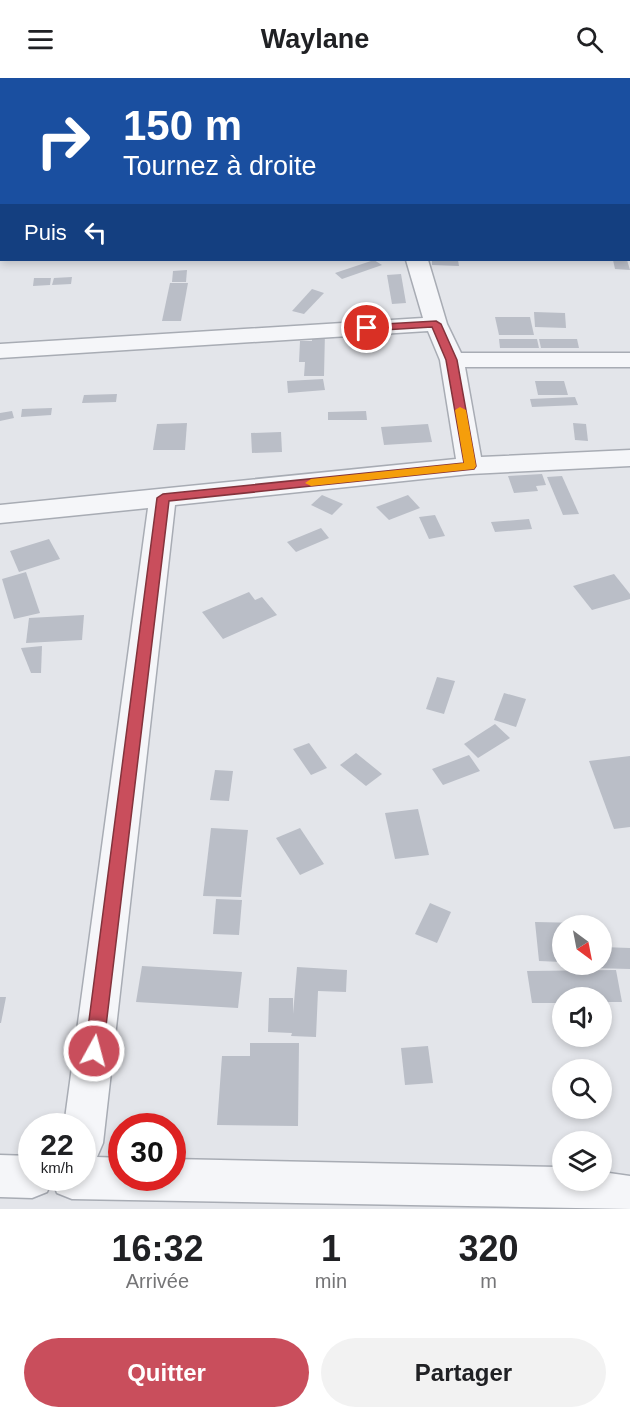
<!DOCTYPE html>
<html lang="fr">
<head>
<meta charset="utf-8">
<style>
	body { margin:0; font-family:Helvetica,sans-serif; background:#f2f2f2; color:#202124; height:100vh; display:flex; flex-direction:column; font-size:22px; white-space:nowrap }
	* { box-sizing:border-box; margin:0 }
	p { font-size:20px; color:#757577 }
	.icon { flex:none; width:33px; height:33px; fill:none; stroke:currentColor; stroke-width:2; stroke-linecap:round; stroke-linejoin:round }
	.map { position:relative; height:1131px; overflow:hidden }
	.sheet { display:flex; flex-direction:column; background:#fff; flex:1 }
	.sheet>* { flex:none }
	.banner { position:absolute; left:0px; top:0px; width:630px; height:183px; box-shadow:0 3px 9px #0003; background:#1a4fa0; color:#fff; overflow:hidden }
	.needle { width:39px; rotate:148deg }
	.tools { position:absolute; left:552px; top:837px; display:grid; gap:12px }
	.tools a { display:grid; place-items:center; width:60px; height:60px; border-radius:50%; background:#fff; box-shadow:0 3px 9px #0003; font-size:30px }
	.speed { position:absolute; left:18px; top:1035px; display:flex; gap:12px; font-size:30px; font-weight:700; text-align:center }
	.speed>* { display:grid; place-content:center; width:78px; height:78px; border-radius:50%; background:#fff; box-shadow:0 3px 9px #0003; line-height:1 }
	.speed small { font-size:15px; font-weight:400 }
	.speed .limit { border:9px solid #d22; background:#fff; color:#111 }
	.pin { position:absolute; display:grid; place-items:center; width:51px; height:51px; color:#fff; margin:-26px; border:3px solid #fff; border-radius:50%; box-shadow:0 2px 6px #0007 }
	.me { position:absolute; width:66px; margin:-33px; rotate:7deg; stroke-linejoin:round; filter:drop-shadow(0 0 4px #0008) }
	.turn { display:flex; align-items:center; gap:21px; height:126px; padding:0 24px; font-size:27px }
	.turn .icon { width:78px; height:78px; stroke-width:2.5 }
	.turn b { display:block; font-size:42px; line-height:51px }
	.then { display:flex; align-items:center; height:57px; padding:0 24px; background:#0003; gap:12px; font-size:22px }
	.eta { display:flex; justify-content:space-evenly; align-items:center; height:102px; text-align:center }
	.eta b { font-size:36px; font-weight:600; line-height:42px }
	.action { display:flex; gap:12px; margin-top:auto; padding:12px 24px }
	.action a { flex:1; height:69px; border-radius:36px; background:#c94e5c; color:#fff; font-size:24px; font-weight:600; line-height:69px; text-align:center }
	.action a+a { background:#f2f2f2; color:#202124 }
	header { display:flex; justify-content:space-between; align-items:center; height:78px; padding:0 24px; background:#fff; font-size:27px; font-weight:600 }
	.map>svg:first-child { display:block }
	.building { fill:#babec7 }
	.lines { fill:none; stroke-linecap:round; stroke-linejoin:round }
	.minor-casing { stroke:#a8acb4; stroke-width:3 }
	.minor { fill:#f5f6f9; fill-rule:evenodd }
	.route { fill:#c94e5c; stroke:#83333c; stroke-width:1.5 }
	.slow { fill:#f59e0b }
</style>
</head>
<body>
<header><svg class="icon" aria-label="menu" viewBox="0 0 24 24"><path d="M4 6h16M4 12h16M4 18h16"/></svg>Waylane<svg class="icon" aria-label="search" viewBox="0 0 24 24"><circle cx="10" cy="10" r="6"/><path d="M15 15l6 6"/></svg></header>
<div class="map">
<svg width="630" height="1131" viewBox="0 0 630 1131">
	<rect width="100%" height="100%" fill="#e3e5ea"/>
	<g class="building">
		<path d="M374,182L382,187L342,201L335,195Z"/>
		<path d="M432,182H458L459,188L432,187Z"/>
		<path d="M613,182H627L630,192L615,191Z"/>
		<path d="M187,192L186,204H172L173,193Z"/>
		<path d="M401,196L406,225L392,226L387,197Z"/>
		<path d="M72,199L71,206L52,207L54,200Z"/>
		<path d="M34,200H51L50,207L33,208Z"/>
		<path d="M170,205H188L181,243H162Z"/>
		<path d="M312,211L324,215L304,236L292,233Z"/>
		<path d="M534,234L565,235L566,250L535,249Z"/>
		<path d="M495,239H530L534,257H499Z"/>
		<path d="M312,254H325L324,298H304L305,284H299L300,263H312Z"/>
		<path d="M499,261H537L539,270H500Z"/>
		<path d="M539,261H577L579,270H541Z"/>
		<path d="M323,301L325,312L288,315L287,303Z"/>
		<path d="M535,303H564L568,317H538Z"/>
		<path d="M117,316L116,324L82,325L84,317Z"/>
		<path d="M575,319L578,327L532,329L530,321Z"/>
		<path d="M52,330L51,337L21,339L22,331Z"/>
		<path d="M12,333L14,340L0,343V335Z"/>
		<path d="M366,333L367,342H328V334Z"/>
		<path d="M187,345L185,372H153L157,346Z"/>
		<path d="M573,345L586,346L588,363L575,362Z"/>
		<path d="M428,346L432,364L384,367L381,349Z"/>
		<path d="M281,354L282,374L252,375L251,355Z"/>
		<path d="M542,396L546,407L536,408L538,413L514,415L508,398Z"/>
		<path d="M562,398L579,436L563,437L547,399Z"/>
		<path d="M322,417L343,426L332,437L311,427Z"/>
		<path d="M408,417L420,430L389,442L376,429Z"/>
		<path d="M435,437L445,458L429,461L419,439Z"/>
		<path d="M529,441L532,451L495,454L491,444Z"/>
		<path d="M321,450L329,460L296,474L287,464Z"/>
		<path d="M49,461L60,481L19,494L10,473Z"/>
		<path d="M26,494L40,535L14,541L2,501Z"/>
		<path d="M614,496L630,516V521L592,532L573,508Z"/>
		<path d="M249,514L255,522L262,519L277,537L223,561L202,534Z"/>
		<path d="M84,537L82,562L26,565L29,540Z"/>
		<path d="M42,568L41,595H31L21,570Z"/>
		<path d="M437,599L455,603L444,636L426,631Z"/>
		<path d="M504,615L526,621L516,649L494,642Z"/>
		<path d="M495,646L510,660L478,680L464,666Z"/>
		<path d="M309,665L327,690L311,697L293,671Z"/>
		<path d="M356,675L382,696L366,708L340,687Z"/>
		<path d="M469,677L480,693L443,707L432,691Z"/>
		<path d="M630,678V749L614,751L589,683Z"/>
		<path d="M215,692L233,693L229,723L210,722Z"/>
		<path d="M418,731L429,777L395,781L385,735Z"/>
		<path d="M211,750L248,752L241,819L203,818Z"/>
		<path d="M300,750L324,786L300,797L276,760Z"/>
		<path d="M216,821L242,822L239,857L213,856Z"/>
		<path d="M430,825L451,834L437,865L415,856Z"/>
		<path d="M535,844L582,845V848H562V884L539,883Z"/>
		<path d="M602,869L630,870V891L592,890V886H602Z"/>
		<path d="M142,888L242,894L238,930L136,924Z"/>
		<path d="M297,889L347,892L346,914L318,913L316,959L291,958L292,955L268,954L269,920H293V936Z"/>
		<path d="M616,892L622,924H602V920H562V925H532L527,893Z"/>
		<path d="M0,919H6L1,945H0Z"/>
		<path d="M250,965H299L298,1048L217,1047L222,978H250Z"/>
		<path d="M428,968L433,1005L405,1007L401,970Z"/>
	</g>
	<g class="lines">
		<defs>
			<g id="minor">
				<path d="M86,0H102L85,2Z"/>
				<path d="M269,0H311L268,2Z"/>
				<path d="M605,0H621L622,2H605Z"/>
				<rect x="0" y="11" width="2" height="10"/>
				<rect x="628" y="18" width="2" height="13"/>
				<rect x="628" y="93" width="2" height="12"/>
				<rect x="0" y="138" width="2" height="12"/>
				<rect x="628" y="141" width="2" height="12"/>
				<path d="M406,182H428L447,246L461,275H630V289H465L481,379L630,372V388L470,396L175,427L103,1065L97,1079L122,1080V1100H172V1081L558,1089H562V1102H602V1094L630,1098V1131L72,1121L57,1115L52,1102L47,1114L32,1120L0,1119V1077L32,1078V1100H82V1048H64L148,430L0,445V427L456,381L440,282L428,253L0,280V266L423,240Z"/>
			</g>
		</defs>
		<use href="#minor" class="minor-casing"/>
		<use href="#minor" class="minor"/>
	</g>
	<path class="route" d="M436,243L441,246L457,282L476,388L474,391L169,423L103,973L100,979L94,982L88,979L85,973L157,420L163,416L464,385L446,282L432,249L367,253L362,250L367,247Z"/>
	<path class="slow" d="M460,329L466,332L476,388L474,391L311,408L305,405L311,401L464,385L455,332Z"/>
</svg>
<div class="tools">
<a><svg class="needle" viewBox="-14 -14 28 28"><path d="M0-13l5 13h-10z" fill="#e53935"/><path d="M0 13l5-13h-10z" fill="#757577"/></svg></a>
<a><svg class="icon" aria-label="sound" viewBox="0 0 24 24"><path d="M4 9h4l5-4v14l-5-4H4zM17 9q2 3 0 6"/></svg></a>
<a><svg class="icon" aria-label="search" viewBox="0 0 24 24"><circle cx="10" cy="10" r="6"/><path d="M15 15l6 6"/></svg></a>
<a><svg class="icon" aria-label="layers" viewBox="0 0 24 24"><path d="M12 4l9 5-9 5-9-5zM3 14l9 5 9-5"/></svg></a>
</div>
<div class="speed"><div>22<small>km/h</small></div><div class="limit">30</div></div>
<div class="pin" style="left:367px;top:250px;background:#d93025"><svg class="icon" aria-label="arrive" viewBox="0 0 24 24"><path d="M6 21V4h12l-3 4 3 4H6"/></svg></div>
<svg class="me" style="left:94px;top:973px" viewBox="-20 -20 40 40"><circle r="17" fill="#c94e5c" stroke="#fff" stroke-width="3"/><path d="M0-11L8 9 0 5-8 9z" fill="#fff"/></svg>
<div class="banner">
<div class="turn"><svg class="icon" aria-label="right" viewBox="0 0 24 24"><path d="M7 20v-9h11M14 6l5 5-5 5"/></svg><div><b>150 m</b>Tournez à droite</div></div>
<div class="then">Puis<svg class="icon" aria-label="left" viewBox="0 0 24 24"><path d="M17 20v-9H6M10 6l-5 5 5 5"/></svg></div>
</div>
</div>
<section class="sheet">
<div class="eta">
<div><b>16:32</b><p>Arrivée</p></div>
<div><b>1</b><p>min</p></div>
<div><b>320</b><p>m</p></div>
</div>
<div class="action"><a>Quitter</a><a>Partager</a></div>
</section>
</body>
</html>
